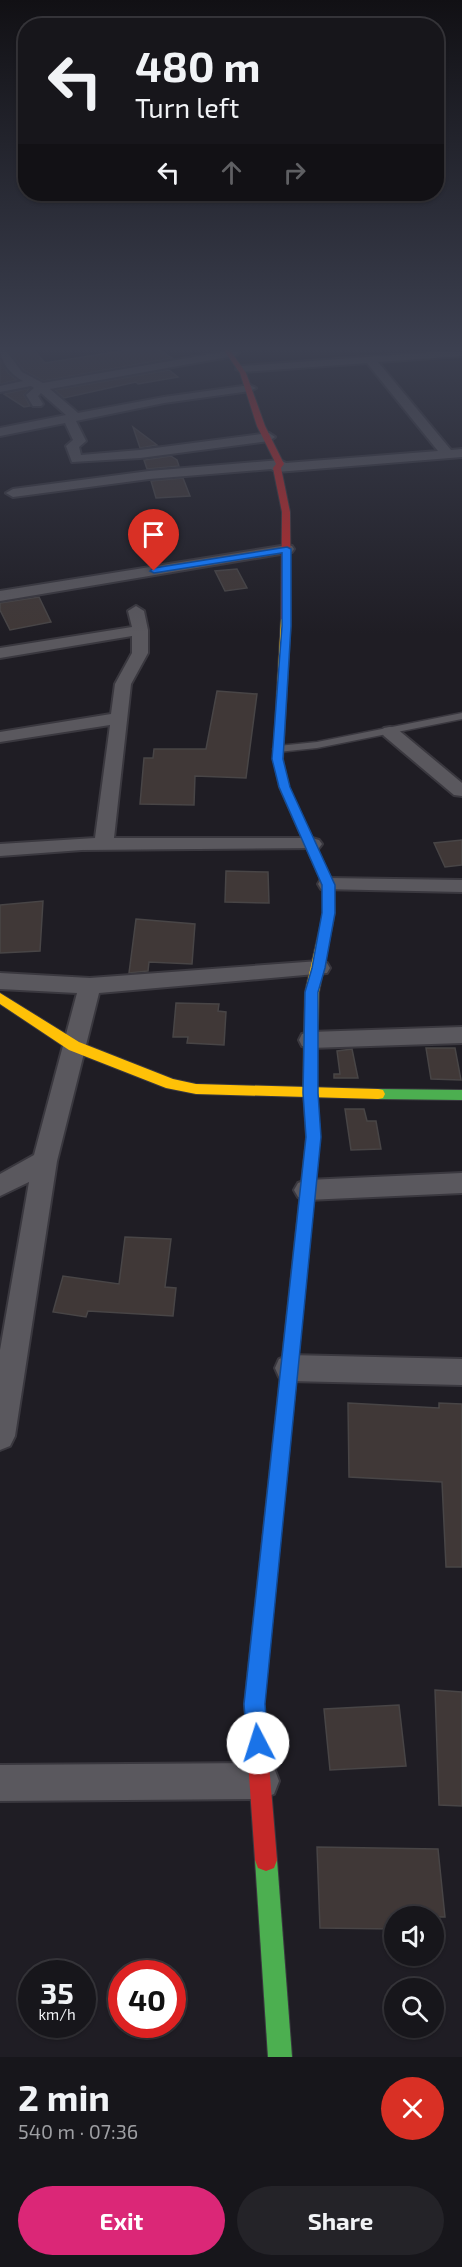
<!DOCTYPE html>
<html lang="en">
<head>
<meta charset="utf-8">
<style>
	body { margin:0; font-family:"Exo 2",sans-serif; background:#242328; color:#f1f3f6; height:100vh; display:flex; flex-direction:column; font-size:22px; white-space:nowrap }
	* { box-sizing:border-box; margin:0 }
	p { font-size:20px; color:#9e9fa3 }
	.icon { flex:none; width:33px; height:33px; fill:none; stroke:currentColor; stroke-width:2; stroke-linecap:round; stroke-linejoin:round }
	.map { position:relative; height:2057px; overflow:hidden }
	.details { display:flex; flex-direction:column; background:#17161b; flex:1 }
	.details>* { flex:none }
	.guide { position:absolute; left:18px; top:18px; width:426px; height:183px; border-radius:24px; box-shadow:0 2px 4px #0004,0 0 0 2px #36353a; background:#17161b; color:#f1f3f6; overflow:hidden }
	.fabs { position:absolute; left:384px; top:1906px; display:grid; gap:12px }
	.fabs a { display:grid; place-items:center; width:60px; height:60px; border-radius:50%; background:#17161b; box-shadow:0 2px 4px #0004,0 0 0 2px #36353a; font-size:30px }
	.speed { position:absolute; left:18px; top:1960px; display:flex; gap:12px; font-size:30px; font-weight:700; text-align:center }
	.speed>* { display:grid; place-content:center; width:78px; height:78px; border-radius:50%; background:#17161b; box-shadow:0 2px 4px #0004,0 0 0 2px #36353a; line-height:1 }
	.speed small { font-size:15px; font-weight:400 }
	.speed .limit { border:9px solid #d22; background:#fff; color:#111 }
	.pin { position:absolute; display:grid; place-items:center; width:51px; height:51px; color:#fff; margin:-62px -26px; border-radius:50% 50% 50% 0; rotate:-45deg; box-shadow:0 0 6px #0007 }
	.pin .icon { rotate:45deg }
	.me { position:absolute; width:66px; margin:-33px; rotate:355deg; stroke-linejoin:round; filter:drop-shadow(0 0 4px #0008) }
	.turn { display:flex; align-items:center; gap:21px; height:126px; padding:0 18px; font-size:27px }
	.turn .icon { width:78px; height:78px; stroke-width:2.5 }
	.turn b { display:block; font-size:42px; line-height:51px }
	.lanes { display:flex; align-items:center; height:57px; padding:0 18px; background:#0003; justify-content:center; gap:30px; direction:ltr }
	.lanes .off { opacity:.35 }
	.round { display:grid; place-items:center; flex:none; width:63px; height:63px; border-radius:32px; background:#242328 }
	.head { display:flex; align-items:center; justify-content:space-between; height:102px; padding:0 18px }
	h1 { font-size:36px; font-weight:700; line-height:45px }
	.cta { display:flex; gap:12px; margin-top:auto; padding:12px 18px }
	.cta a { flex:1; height:69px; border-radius:36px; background:#db2777; color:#fff; font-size:24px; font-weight:700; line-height:69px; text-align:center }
	.cta a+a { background:#242328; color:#f1f3f6 }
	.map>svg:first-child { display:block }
	.building { fill:#403837; stroke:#484546; stroke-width:1.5 }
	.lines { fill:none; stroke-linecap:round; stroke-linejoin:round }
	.lane-casing { stroke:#3a383f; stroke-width:3 }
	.street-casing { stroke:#3a383f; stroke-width:4 }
	.fast-casing { stroke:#3a383f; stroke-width:2 }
	.slow-casing { stroke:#3a383f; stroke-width:2 }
	.jam-casing { stroke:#3a383f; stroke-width:2 }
	.lane { fill:#5a585e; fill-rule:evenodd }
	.street { fill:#5a585e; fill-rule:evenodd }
	.fast { fill:#4caf50; fill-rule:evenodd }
	.slow { fill:#ffc107; fill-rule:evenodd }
	.jam { fill:#c62828; fill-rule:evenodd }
	.route { fill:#1a73e8; stroke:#114b97; stroke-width:1.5 }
</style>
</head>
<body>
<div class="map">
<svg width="462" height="2057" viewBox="0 0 462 2057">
	<rect width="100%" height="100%" fill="#1f1d24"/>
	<g class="building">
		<path d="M153,346L172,358L43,381L23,370L8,350L31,347L45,363Z"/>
		<path d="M0,359L8,373L17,380L0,384Z"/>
		<path d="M169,370L178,377L138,384L136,382L64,398L55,390Z"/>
		<path d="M30,388L24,395L30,406L24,407L4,394Z"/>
		<path d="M133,427L157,445L140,448Z"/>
		<path d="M171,456L177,460L179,466L147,469L144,460Z"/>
		<path d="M183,478L190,496L156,498L151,481Z"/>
		<path d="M237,569L247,588L225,591L215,571Z"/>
		<path d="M39,597L51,622L10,630L0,610V603Z"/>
		<path d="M217,691L257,694L246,778L195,776L194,805L140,804L144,758H153L154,749H206Z"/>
		<path d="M462,840V865L445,867L434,843Z"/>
		<path d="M226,871L268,872L269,903L225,902Z"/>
		<path d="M43,901L40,951L0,953V905Z"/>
		<path d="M136,919L195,924L192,964L149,962L148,971L129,973Z"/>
		<path d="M176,1003L219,1004L218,1011L226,1012L224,1045L187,1043L188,1037H173Z"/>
		<path d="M426,1048H455L461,1080L431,1079Z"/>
		<path d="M352,1049L358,1078H334V1074H340L337,1051Z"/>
		<path d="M345,1109H364L367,1121H376L381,1149L351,1150Z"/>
		<path d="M125,1237L171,1239L165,1287L176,1288L173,1316L88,1311L86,1317L53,1312L63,1276L119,1284Z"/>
		<path d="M348,1403L439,1408V1403L462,1404V1567H446L442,1482L349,1477Z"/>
		<path d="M435,1690L462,1692V1806L439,1805Z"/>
		<path d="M399,1705L406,1766L330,1770L324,1709Z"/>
		<path d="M317,1847L438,1849L445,1917H394V1929L320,1928Z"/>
	</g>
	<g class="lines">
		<defs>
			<path id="lane" d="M462,713V719L317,748L278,752L273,749L278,746L317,742Z"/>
			<g id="street">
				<path d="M0,347L4,348L22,372L43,383L234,350L239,353L234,356L50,389L78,413L164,397L250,385L256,388L250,391L164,403L76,421L86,441L79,447L81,455L140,450L269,433L275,437L269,441L140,458L72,462L66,446L73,440L65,423L0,436V428L66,415L41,393L38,396L43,404L41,406H33L26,395L34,388L31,386L0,392V386L23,381C10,374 0,362 0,347Z"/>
				<path d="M462,350V356L378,362L451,450L462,449V457L277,472L271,469L149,479L13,497L6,493L13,489L149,471L280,460L286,463L438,451L367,363L242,372L236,369L242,366Z"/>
				<path d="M287,545L292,546L294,549L292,552L0,601V591Z"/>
				<path d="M136,606L144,611L148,630V653L131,684L114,838H312L319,840L322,844L319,848L82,850L0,856V844L95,838L110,725L0,742V732L111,714L115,684L132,653V636L0,658V648L132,627L128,611Z"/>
				<path d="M390,727L396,728L462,783V796L454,795L384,736L381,732L384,728Z"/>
				<path d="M328,878L462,880V892L321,889L318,884L321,879Z"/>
				<path d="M319,961L327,963L330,968L327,973L99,993L57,1161L15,1436L10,1446L0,1450V1350L29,1182L0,1196V1174L34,1155L77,993L0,989V973L90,978Z"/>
				<path d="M462,1027V1043L310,1048L302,1046L299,1040L302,1034L310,1032Z"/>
				<path d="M462,1173V1193L307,1200L298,1197L294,1190L298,1183L307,1180Z"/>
				<path d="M289,1355L462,1359V1385L289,1381L279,1377L275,1368L279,1359Z"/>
				<path d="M261,1763L274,1768L279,1781L274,1794L261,1799L0,1801V1765Z"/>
			</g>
			<g id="fast">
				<path d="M311,1022L318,1027L317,1093L320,1137L287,1475L284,1481L278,1484L272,1481L269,1475L306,1137L303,1093L304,1027Z"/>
				<path d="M378,1089L462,1090V1100L378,1099L373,1098L371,1094L373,1090Z"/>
				<path d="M266,1849L274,1852L277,1860L292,2057H268L255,1860L258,1852Z"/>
			</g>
			<g id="slow">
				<path d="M286,616L291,619L283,759L289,787L334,884L335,913L319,992L318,1027L311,1032L304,1027L305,992L323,913L322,884L279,787L273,759L281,619Z"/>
				<path d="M0,993L79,1042L173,1079L196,1084L378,1089L383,1090L385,1094L383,1098L378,1099L196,1094L166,1088L69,1050L0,1004Z"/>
			</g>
			<g id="jam">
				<path d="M221,346H227L246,373L265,426L284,464L281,468L290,512L291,619L286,622L281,619L282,512L273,468L276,464L257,426L240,373Z"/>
				<path d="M278,1466L284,1469L287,1475L264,1704L277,1860L274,1868L266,1871L258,1868L255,1860L244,1704L269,1475L272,1469Z"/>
			</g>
		</defs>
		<use href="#lane" class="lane-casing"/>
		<use href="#street" class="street-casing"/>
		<use href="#fast" class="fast-casing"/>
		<use href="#slow" class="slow-casing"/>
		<use href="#jam" class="jam-casing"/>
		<use href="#lane" class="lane"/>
		<use href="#street" class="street"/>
		<use href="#fast" class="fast"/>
		<use href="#slow" class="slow"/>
		<use href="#jam" class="jam"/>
	</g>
	<linearGradient id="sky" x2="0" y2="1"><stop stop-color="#111014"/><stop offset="0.55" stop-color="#3c4050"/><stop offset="1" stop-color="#3c4050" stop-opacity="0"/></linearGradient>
	<rect width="462" height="634" fill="url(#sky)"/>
	<path class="route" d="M287,547L291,549V626L283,759L290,787L335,885V913L325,968L318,992V1093L321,1137L265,1704L268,1743L265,1750L258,1753L250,1750L247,1743L244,1704L306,1137L303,1093L305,992L312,968L322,913V885L279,787L272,759L282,626V553L154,573L150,571L154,568Z"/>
</svg>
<div class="fabs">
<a><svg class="icon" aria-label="sound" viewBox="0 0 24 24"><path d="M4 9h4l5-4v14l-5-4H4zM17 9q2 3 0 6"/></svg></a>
<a><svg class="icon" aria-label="search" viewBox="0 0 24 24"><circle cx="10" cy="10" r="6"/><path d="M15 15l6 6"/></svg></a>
</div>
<div class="speed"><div>35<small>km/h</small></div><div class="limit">40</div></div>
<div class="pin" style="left:154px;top:571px;background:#d93025"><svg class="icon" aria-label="arrive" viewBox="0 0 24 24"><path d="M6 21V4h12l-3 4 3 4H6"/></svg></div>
<svg class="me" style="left:258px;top:1743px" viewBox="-20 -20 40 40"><circle r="19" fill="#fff"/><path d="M0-13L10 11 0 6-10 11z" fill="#1a73e8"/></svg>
<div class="guide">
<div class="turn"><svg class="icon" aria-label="left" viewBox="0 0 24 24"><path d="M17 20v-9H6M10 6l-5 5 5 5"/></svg><div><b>480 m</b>Turn left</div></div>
<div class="lanes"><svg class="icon" aria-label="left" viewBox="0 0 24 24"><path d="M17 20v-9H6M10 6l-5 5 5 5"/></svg><svg class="icon off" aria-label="ahead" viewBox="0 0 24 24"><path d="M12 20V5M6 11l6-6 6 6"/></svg><svg class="icon off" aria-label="right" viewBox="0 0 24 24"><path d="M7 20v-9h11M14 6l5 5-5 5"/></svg></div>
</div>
</div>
<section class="details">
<div class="head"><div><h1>2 min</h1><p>540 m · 07:36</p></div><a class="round" style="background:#d93025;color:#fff"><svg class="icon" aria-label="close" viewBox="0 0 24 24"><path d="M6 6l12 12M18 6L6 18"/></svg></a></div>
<div class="cta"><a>Exit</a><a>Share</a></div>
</section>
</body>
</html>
